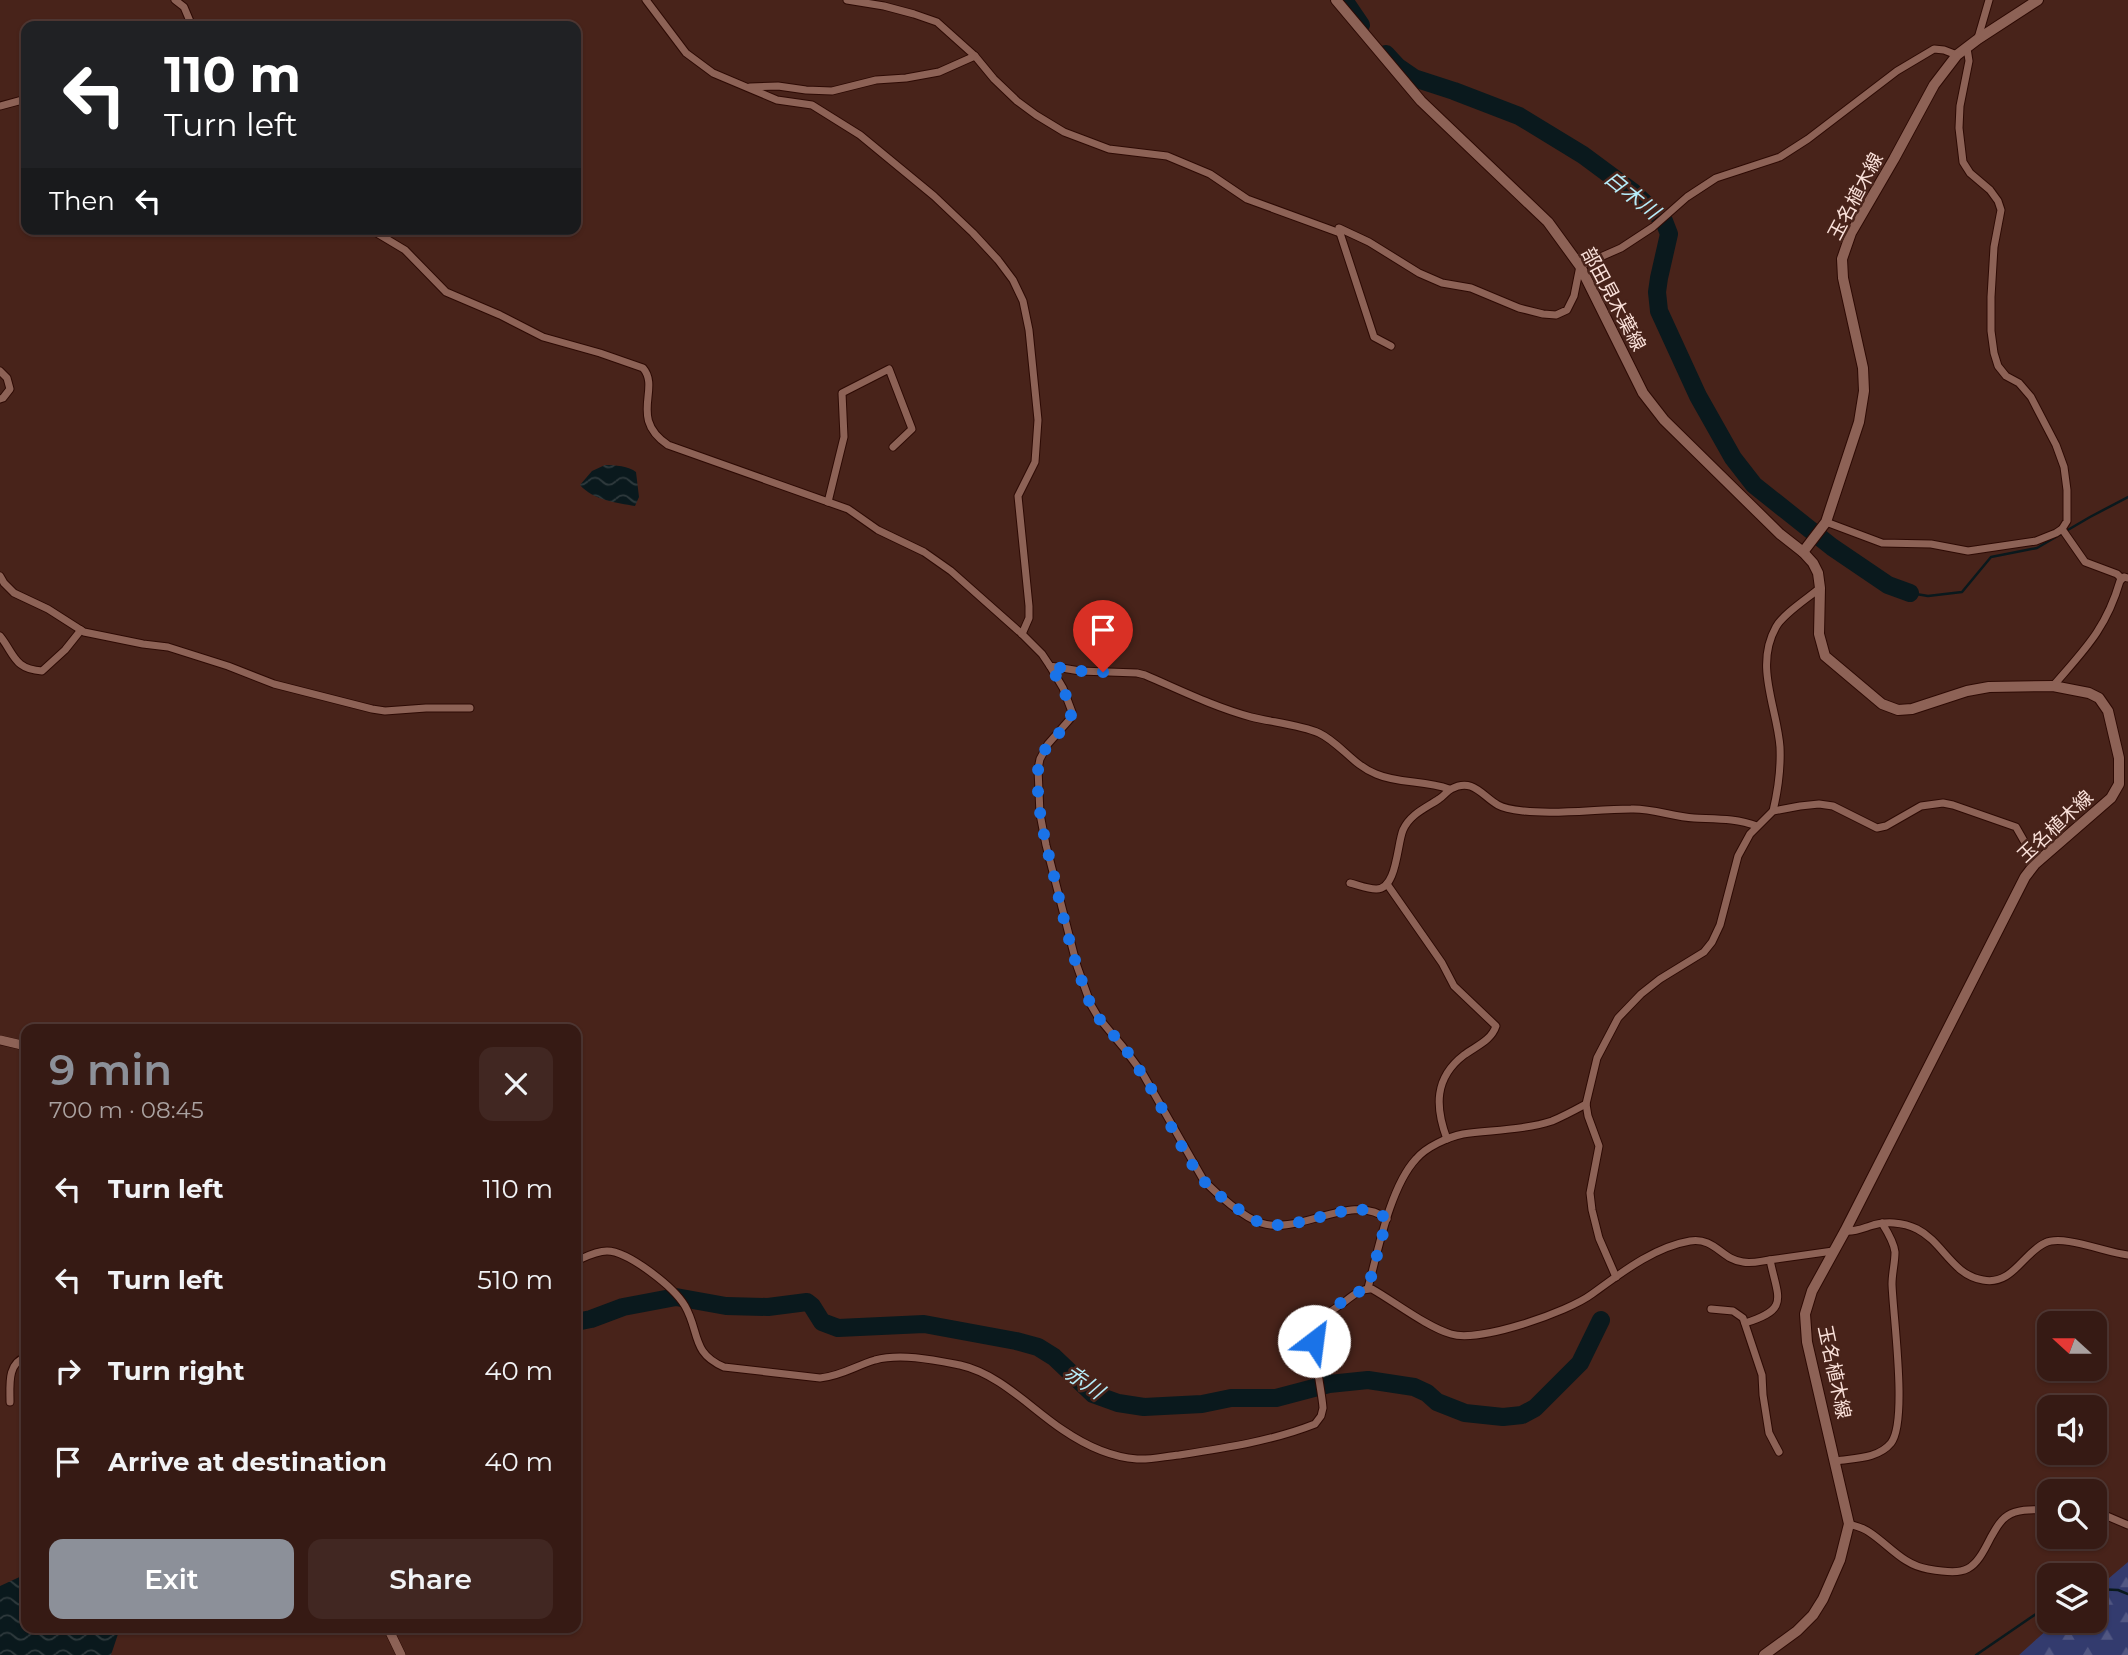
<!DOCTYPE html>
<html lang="en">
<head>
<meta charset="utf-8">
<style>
	body { margin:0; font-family:Montserrat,"Noto Sans JP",sans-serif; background:#412722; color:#f1f3f6; height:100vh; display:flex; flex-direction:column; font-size:26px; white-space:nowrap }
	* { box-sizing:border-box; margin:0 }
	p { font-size:23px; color:#aaa1a0 }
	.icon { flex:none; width:38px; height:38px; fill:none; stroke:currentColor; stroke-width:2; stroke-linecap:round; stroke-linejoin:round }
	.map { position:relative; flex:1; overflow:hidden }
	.sheet { position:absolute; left:21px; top:1024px; width:560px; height:609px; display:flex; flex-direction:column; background:#361a14; border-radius:14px; box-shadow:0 2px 5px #0004,0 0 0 2px #503834 }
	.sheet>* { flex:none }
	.guide { position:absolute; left:21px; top:21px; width:560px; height:214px; border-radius:14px; box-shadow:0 2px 5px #0004,0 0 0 2px #503834; background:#202124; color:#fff; overflow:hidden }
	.needle { width:46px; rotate:291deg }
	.tools { position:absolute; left:2037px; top:1311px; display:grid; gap:14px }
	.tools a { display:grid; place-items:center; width:70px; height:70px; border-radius:14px; background:#361a14; box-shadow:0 2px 5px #0004,0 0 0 2px #503834; font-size:35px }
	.pin { position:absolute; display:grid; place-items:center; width:60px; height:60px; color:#fff; margin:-72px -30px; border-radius:50% 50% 50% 0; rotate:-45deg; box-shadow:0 0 7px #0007 }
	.pin .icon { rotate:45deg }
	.me { position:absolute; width:77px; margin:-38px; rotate:30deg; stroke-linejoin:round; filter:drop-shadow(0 0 5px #0008) }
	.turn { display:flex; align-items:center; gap:24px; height:147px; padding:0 28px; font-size:32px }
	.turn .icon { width:91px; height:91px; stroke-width:2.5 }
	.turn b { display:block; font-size:49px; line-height:60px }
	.then { display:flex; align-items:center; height:66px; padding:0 28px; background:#0003; gap:14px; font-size:26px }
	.round { display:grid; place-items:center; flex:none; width:74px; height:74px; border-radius:14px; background:#412722 }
	.overview { display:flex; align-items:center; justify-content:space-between; height:119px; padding:0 28px }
	h1 { font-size:42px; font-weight:600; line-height:52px; color:#8c9099 }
	.cta { display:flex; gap:14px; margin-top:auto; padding:14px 28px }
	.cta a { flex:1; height:80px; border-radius:14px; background:#8c9099; color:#fff; font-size:28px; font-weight:600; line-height:80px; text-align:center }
	.cta a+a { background:#412722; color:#f1f3f6 }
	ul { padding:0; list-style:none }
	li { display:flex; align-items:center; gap:21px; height:91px; padding:0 28px }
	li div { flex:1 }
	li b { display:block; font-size:26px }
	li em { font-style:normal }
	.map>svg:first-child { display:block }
	.forest { fill:url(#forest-firs) }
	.water { fill:url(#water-waves) }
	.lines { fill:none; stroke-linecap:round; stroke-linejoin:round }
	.stream { stroke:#0a191d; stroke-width:2.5 }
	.river { stroke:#0a191d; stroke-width:18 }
	.minor-casing { stroke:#2d0a04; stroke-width:9 }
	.tertiary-casing { stroke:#2d0a04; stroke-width:10 }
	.secondary-casing { stroke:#2d0a04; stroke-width:12 }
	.minor { stroke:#8d6256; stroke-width:7 }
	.tertiary { stroke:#8d6256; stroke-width:9 }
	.secondary { stroke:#8d6256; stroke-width:10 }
	.route { stroke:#1a73e8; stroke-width:12; stroke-dasharray:0 21.6 }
	.labels { text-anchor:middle; stroke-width:5; stroke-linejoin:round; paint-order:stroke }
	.street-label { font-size:19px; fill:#fae1da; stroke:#48231a }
	.water-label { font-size:21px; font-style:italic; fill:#b7edfa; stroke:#48231a }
</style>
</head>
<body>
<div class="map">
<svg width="2128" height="1655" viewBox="0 0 2128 1655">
	<defs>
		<pattern id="forest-firs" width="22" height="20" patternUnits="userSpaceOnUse" patternTransform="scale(1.75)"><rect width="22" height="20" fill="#333b6e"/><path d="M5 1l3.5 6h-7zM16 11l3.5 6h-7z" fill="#515782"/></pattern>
		<pattern id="water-waves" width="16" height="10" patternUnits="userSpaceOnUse" patternTransform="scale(1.75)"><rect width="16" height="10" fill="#0a191d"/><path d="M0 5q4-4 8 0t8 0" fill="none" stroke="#2f3a3d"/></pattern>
	</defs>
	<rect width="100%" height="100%" fill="#48231a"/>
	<path class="forest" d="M2128,1562V1655H2019L2057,1621L2095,1620V1590Z"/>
	<g class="water">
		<path d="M605,465C615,465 629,466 636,472L639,497L635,506C617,503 593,500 580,485L592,471Z"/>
		<path d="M26,1574V1628H120L111,1655H0V1586Z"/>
	</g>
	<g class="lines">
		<g class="stream">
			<path d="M1910,593L1928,596L1962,592L1991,557L2037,548L2090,517L2128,497"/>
			<path d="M2095,1589L2118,1590L2128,1594"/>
			<path d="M1976,1655L2049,1605"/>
		</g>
		<g class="river">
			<path d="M1344,0L1361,25"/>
			<path d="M1386,54L1398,67L1414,78L1454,91L1519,116L1583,155L1633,192L1664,221L1669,234L1659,278L1657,292L1659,311L1698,396L1733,458L1754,485L1832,547L1888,585L1910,593"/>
			<path d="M576,1322L591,1319L623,1307L676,1297L726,1306L768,1307L807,1302L812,1306L822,1322L838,1328L924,1324L1016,1341L1038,1347L1054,1357L1093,1394L1118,1403L1144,1407L1202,1404L1231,1398H1276L1329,1384L1368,1380L1414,1387L1427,1393L1437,1402L1465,1413L1503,1417L1522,1415L1535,1408L1580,1363L1601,1320"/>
		</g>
		<defs>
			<g id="minor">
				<path d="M175,0L184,7L192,26"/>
				<path d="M646,0L686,53L713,73L777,100L812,105L860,135L934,196L973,233L998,260L1013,280L1023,301L1029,330L1038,420L1035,462L1018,496L1029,606V618L1022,634"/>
				<path d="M847,0L884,6L914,14L937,22L975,56L994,79L1017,101L1036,115L1064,132L1109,149L1167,156L1210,174L1247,199L1340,233"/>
				<path d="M1978,38L1989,0"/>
				<path d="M750,87L778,86L806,90L832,91L876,80L906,78L939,72L975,56"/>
				<path d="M0,106L26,99"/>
				<path d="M370,229L405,250L446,292L500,315L543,337L600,353L643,368C661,389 628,418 668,445L848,509L878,530L924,552L951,571L1022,634L1042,654L1050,666L1080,671L1137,673L1145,675C1180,690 1214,707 1251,717C1271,722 1301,725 1319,733C1340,743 1353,765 1376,774C1399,784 1425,780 1449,789"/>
				<path d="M1340,233L1339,228L1369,242L1419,273L1442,283L1471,288L1519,308L1543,314L1556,315L1567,310L1574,296L1580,266L1621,248L1653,227L1687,197L1716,178L1780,157L1808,139L1897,71L1934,49L1944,50L1957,55"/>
				<path d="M1340,233L1374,337L1391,346"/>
				<path d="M0,371L7,378L10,389L3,398L0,399"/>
				<path d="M828,502L844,437L842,393L889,369L912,429L893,447"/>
				<path d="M1826,522L1882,543L1931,544L1968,551L2036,541L2056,533L2062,529L2067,521V490L2064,467L2056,445L2031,397L2019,383L2006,376L1998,366L1994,353L1991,331V297L1994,247L2001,210L1998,201L1990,190L1970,173L1963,162L1959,128L1960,106L1969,61L1967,48"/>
				<path d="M2062,529L2085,562L2117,574L2121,578"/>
				<path d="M0,576L4,583L14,593L48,609L84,632L143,644L168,647L228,666L274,684L372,709L385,711L426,708H470"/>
				<path d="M0,636C15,655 14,669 42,671L65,650L81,630"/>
				<path d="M1050,666L1063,688L1072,712L1070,719L1048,744L1040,759L1038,769L1040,814L1046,845L1077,966L1091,1005L1098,1017L1123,1047L1143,1074L1204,1181C1217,1194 1244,1218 1261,1223C1299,1236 1353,1191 1387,1219"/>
				<path d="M2053,686C2085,649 2106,629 2120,581L2124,577L2128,578"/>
				<path d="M1773,811C1778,790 1781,769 1780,747C1777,707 1754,666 1776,627C1783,614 1808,598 1820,588"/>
				<path d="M1350,883C1358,885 1368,889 1376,889C1397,890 1397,844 1403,830C1410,814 1426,808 1439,799C1444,796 1447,791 1451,789C1473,777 1482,796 1498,805C1505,809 1515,810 1524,811C1559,815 1595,809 1631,809C1652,808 1673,817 1694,818C1716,819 1736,818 1757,826"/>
				<path d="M1387,884L1442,963L1454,986L1496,1026C1491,1041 1476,1046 1464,1055C1434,1078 1435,1107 1447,1139"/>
				<path d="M1845,1231C1854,1232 1861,1229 1870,1226C1885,1221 1903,1222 1917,1229C1943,1242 1952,1275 1983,1280C2012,1286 2023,1253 2045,1243C2063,1234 2107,1253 2128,1255"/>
				<path d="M576,1261C585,1257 596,1251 607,1251C628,1251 674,1287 685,1306C700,1332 691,1353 724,1367L820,1378C841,1376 855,1366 875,1360C901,1353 934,1360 960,1365C1000,1374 1030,1408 1063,1430C1085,1445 1110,1457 1137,1459C1151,1460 1166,1456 1179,1455C1225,1448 1272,1441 1315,1424L1321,1416L1323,1408C1322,1390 1309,1337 1317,1324C1323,1315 1335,1309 1343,1303C1352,1296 1361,1288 1372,1289C1395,1302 1427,1327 1451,1334C1479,1343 1568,1312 1592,1294C1621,1273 1654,1247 1690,1241C1715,1237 1722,1260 1743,1262C1752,1264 1761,1261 1769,1260C1791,1257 1812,1254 1833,1251"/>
				<path d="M1616,1277L1599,1238L1592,1210L1590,1193L1599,1146L1588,1116L1586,1104L1597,1058L1618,1018L1641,994L1660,979L1704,952L1712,942L1720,925L1738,856L1750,834L1773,811L1800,806L1819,804L1833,806L1877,828L1886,826L1921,806L1943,803L1953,805L2016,827L2028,848L2039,860"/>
				<path d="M1368,1288C1378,1251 1390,1187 1416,1159C1426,1147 1448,1137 1463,1134C1492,1130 1524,1130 1552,1121C1564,1116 1575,1110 1586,1104"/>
				<path d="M1711,1309L1733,1311L1743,1318L1762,1375L1763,1395L1769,1433L1779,1452"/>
				<path d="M1745,1323C1790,1309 1778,1299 1770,1260"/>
				<path d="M10,1402C10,1385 7,1363 26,1357"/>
				<path d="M1836,1461C1854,1458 1878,1459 1891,1443C1908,1421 1893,1316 1892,1284C1892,1273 1895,1263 1895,1252C1894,1242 1887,1231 1882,1223"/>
				<path d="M2095,1511L2128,1525"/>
				<path d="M1849,1524C1856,1526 1864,1528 1869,1532C1889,1545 1903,1565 1928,1569C1968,1576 1974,1571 1991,1537C1996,1529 1999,1521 2007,1516C2019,1508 2036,1510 2049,1510"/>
			</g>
			<g id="tertiary">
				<path d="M0,1040L26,1046"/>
				<path d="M388,1628L401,1655"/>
			</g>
			<g id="secondary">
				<path d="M1336,0L1421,101L1548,222L1580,266L1643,393L1664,420L1780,534L1803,552L1813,563L1818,573L1820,588L1819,634L1825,656L1882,704L1898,710L1912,709L1967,691L1989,687L2053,686L2089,693L2099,698L2108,711L2119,758V784L2111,798L2035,864L2025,877L1845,1231L1812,1291L1805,1314L1807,1342L1849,1524L1840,1560L1823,1599L1813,1615L1797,1631L1764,1655"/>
				<path d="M1803,552L1826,522L1859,422L1864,391L1863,368L1843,278L1842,259L1851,233L1894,159L1934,85L1957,55L1978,39L2038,0"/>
			</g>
		</defs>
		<use href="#minor" class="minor-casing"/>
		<use href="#tertiary" class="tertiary-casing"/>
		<use href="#secondary" class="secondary-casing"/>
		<use href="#minor" class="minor"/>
		<use href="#tertiary" class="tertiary"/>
		<use href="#secondary" class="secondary"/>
	</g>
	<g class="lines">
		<path class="route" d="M1103,672L1080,671L1050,666L1063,688L1072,712C1066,735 1040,742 1038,771C1036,809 1046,844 1055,880C1064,922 1074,963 1090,1003C1097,1020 1111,1031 1122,1045C1129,1053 1134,1062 1140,1071C1164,1106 1178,1148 1204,1181C1213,1192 1226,1200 1237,1208C1244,1213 1251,1219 1259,1222C1298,1237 1353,1191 1387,1219L1368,1288C1353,1293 1326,1311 1318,1324C1314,1329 1314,1335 1314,1341"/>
	</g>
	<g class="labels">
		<g class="street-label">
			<text transform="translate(1855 196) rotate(-62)" y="7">玉名植木線</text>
			<text transform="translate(1614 299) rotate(62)" y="7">部田見木葉線</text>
			<text transform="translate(2055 826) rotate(-43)" y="7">玉名植木線</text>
			<text transform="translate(1835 1372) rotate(78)" y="7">玉名植木線</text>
		</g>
		<g class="water-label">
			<text transform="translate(1632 195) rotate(39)" y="7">白木川</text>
			<text transform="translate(1084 1382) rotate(35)" y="7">赤川</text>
		</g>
	</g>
</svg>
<div class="tools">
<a><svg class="needle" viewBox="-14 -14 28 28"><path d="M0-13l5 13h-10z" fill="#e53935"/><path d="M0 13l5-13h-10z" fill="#aaa1a0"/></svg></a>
<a><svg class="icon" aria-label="sound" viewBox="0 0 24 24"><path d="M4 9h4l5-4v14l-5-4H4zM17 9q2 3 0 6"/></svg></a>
<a><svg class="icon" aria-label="search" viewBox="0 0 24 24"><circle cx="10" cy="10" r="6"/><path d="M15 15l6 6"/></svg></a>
<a><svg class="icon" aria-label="layers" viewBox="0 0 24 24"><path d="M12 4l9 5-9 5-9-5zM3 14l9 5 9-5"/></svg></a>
</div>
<div class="pin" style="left:1103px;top:672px;background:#d93025"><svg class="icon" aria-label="arrive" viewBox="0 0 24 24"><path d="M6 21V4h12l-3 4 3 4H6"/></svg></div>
<svg class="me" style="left:1314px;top:1341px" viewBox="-20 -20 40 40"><circle r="19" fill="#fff"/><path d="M0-13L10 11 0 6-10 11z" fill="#1a73e8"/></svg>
<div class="guide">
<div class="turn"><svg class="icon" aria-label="left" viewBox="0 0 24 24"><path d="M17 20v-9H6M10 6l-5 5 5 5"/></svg><div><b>110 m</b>Turn left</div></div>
<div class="then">Then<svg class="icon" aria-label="left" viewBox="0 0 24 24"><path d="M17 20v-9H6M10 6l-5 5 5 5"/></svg></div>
</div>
<section class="sheet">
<div class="overview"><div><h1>9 min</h1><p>700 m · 08:45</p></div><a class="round"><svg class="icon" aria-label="close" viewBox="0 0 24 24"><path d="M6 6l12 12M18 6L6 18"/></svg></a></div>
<ul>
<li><svg class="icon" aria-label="left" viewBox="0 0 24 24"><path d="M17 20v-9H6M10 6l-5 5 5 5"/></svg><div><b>Turn left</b></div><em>110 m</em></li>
<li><svg class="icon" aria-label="left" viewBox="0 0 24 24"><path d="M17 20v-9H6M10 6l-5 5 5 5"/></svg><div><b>Turn left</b></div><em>510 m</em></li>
<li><svg class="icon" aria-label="right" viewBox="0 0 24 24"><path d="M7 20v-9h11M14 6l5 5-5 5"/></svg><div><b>Turn right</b></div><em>40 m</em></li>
<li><svg class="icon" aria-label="arrive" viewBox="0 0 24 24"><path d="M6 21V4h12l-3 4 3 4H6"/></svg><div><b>Arrive at destination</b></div><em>40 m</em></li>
</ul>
<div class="cta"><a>Exit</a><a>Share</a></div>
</section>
</div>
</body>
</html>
